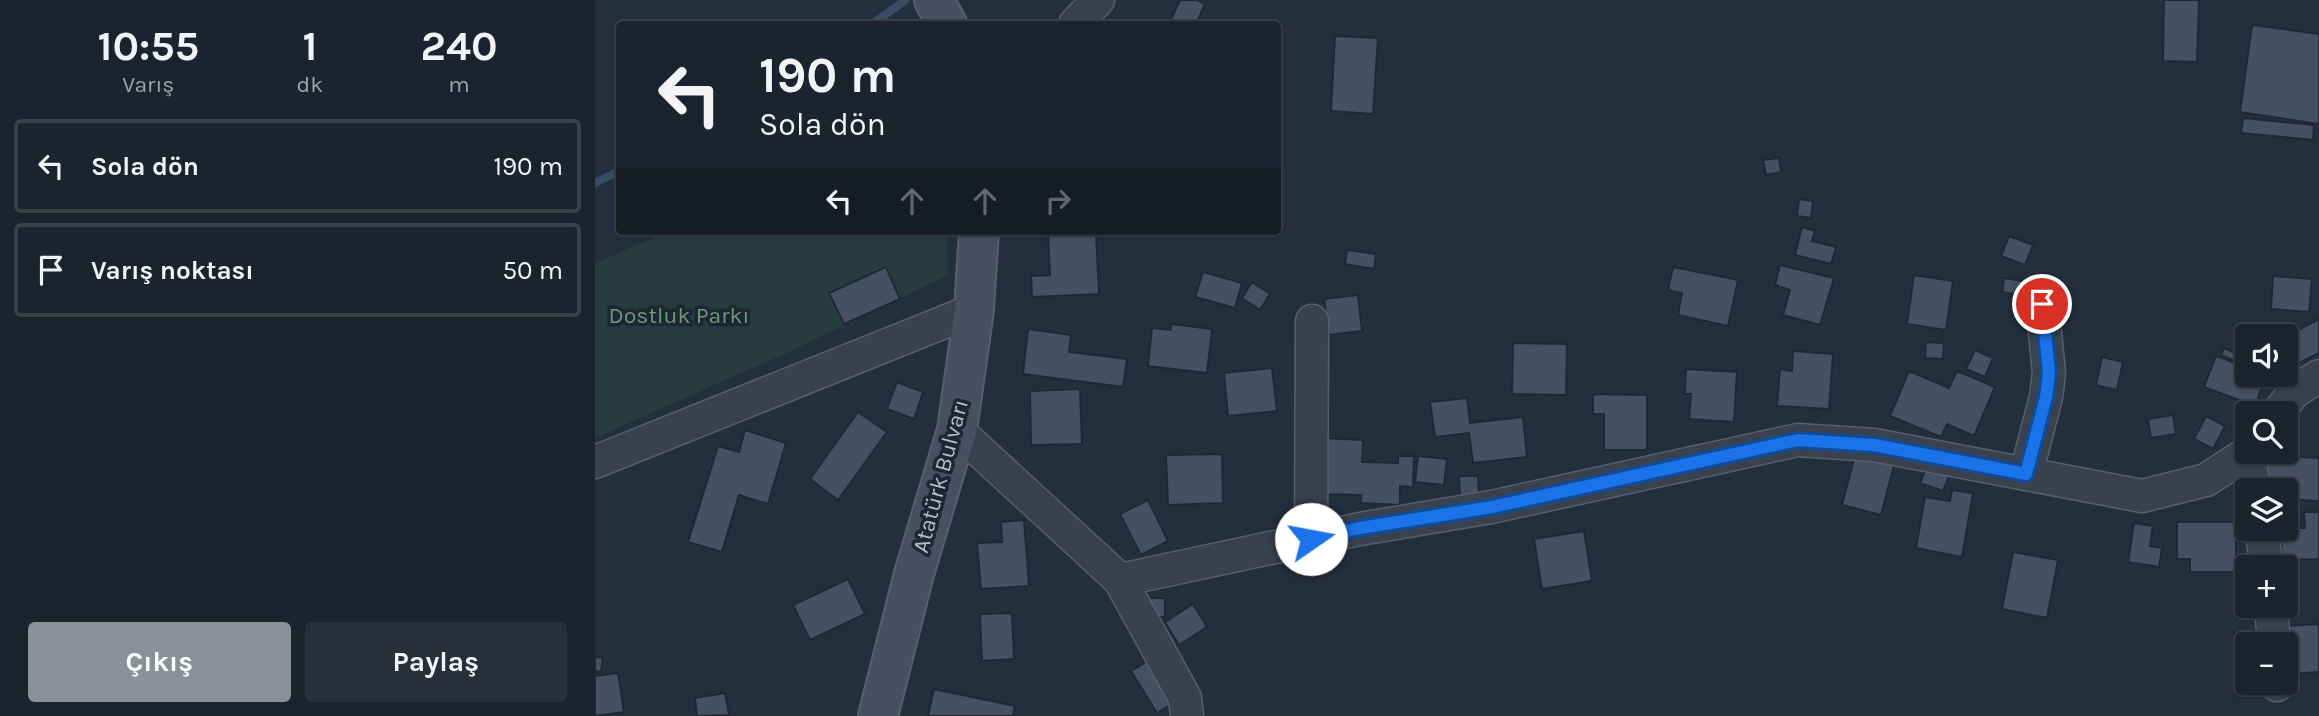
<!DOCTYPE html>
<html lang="tr">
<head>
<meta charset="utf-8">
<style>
	body { margin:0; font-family:Karla,sans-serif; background:#282f3a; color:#f1f3f6; height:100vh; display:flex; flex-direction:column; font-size:26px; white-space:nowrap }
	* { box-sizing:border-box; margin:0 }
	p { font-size:23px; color:#a0a4aa }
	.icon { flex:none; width:38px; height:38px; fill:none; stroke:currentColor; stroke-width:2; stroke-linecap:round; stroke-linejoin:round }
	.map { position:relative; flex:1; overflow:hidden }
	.details { display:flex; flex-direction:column; background:#1b232e; width:595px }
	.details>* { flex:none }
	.banner { position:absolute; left:21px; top:21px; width:665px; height:214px; border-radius:7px; box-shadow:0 2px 5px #0004,0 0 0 2px #39404a; background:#1b232e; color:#f1f3f6; overflow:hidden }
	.tools { position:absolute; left:1640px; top:324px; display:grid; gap:14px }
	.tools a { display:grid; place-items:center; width:63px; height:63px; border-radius:7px; background:#1b232e; box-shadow:0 2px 5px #0004,0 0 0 2px #39404a; font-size:35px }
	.pin { position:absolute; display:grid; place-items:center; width:60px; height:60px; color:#fff; margin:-30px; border:4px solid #fff; border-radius:50%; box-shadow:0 2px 7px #0007 }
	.me { position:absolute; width:77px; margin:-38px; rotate:78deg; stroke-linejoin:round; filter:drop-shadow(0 0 5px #0008) }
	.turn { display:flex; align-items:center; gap:24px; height:147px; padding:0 28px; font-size:32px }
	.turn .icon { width:91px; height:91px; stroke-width:2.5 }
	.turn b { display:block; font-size:49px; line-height:60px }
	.lanes { display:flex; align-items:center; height:66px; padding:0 28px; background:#0003; justify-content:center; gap:35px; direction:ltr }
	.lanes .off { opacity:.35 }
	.eta { display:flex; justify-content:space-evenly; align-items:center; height:119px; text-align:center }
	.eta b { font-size:42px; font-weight:700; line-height:49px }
	.button { display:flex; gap:14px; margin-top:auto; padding:14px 28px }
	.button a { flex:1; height:80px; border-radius:7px; background:#8c9099; color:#fff; font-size:28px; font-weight:700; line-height:80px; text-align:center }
	.button a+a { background:#282f3a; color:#f1f3f6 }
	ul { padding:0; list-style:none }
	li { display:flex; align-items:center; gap:21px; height:94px; margin:0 14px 10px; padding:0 14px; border:4px solid #39404a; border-radius:7px }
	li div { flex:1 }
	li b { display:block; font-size:26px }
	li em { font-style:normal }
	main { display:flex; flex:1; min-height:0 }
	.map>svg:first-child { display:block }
	.green { fill:#263c3f }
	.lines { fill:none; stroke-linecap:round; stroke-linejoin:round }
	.stream { stroke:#394c67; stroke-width:8 }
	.building { fill:#455162; stroke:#1f2835; stroke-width:2 }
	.street-casing { stroke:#565f6c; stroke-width:35 }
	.secondary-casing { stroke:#565f6c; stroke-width:42 }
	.street { stroke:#38414e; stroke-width:32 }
	.secondary { stroke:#465061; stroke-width:38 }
	.route-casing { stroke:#114b97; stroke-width:18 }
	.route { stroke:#1a73e8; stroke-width:12 }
	.labels { text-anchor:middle; stroke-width:7; stroke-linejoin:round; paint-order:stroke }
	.park-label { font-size:23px; fill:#6b9a76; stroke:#1d2633 }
	.street-label { font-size:23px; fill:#b4bcc9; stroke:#1d2633 }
</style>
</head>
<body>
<main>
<section class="details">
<div class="eta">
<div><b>10:55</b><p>Varış</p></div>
<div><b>1</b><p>dk</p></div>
<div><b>240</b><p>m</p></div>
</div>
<ul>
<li><svg class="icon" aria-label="left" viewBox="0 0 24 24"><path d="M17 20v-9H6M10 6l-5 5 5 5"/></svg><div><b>Sola dön</b></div><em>190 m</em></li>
<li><svg class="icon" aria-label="arrive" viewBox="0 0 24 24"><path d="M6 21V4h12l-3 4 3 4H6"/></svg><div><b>Varış noktası</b></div><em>50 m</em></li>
</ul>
<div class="button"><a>Çıkış</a><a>Paylaş</a></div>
</section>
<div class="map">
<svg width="1724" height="716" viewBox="0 0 1724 716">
	<rect width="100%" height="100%" fill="#242f3e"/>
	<path class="green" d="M74,231H352L353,275L194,352L0,438V263Z"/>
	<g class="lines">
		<g class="stream">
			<path d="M277,24L311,0"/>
			<path d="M0,183L24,171"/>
		</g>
	</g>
	<g class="building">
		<path d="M585,0H602L610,4L601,24H574Z"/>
		<path d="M1569,0H1604L1602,62L1568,61Z"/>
		<path d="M1657,25L1724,34V124L1645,112Z"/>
		<path d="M740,36L783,38L778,114L736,111Z"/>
		<path d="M1648,118L1719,125L1718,140L1646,133Z"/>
		<path d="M1184,158L1186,172L1171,175L1168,160Z"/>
		<path d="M1204,199L1218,201L1216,218L1202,216Z"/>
		<path d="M1207,227L1220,231L1217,241L1241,247L1236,264L1200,255Z"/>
		<path d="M459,231L501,233L504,294L437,297L436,276L455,275L453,234H459Z"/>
		<path d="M1414,236L1438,245L1430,265L1406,256Z"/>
		<path d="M752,250L781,254L779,269L750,264Z"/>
		<path d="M1185,265L1239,278L1225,325L1188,315L1195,290L1180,285Z"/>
		<path d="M291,267L305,299L249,324L234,293Z"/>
		<path d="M1078,267L1143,280L1133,326L1083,315L1087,293L1073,290Z"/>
		<path d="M608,272L647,283L640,308L600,297Z"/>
		<path d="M1319,275L1358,281L1351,330L1312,324Z"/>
		<path d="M1678,276L1717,279L1714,312L1676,309Z"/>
		<path d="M1409,278L1439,283L1436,297L1407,292Z"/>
		<path d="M657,282L675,294L665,310L647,298Z"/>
		<path d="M763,295L767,331L734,335L729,299Z"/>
		<path d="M1724,319V353L1694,368L1690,362V350L1703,343L1697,333Z"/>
		<path d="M576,324L617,329L612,373L553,366L557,328L576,330Z"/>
		<path d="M433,329L476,335L474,352L532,359L528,387L428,374Z"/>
		<path d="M1331,342L1349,343L1348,359L1330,358Z"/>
		<path d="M918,343L972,344L971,395L917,394Z"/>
		<path d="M1629,348L1650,357L1647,364L1626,355Z"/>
		<path d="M1380,350L1398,358L1390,377L1371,369Z"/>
		<path d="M1198,351L1238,354L1234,409L1182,406L1185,369L1197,371Z"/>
		<path d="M1621,356L1649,366L1652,357V374H1671L1660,406L1609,387Z"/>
		<path d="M1507,357L1528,362L1522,390L1501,385Z"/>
		<path d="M677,368L682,411L633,416L629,373Z"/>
		<path d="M1091,369L1142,372L1139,422L1094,419L1096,394H1090Z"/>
		<path d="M1314,371L1354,388L1362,371L1400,387L1379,436L1352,424L1346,437L1295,416Z"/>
		<path d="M302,382L328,392L319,419L292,409Z"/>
		<path d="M485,389L487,444L436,445L435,391Z"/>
		<path d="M998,394L1052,395V450H1009V414H998Z"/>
		<path d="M872,398L875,423L928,417L932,457L878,463L874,433L840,437L835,402Z"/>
		<path d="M263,412L292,432L243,500L215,479Z"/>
		<path d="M1578,415L1581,434L1556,438L1553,419Z"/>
		<path d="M1611,416L1630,426L1618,449L1599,439Z"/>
		<path d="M150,430L191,443L173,504L144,495L127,552L93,542L123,446L144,452Z"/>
		<path d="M729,438L768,440L767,462L803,463V456H819L818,487L805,486V505L766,503V495L727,494Z"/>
		<path d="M627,454L628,503L573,505L571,455Z"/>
		<path d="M1260,455L1299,465L1286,515L1247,505Z"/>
		<path d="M1671,455L1724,458V501L1690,499V490H1669Z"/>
		<path d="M823,456L852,459L849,485L820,482Z"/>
		<path d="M1332,466L1355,474L1348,491L1325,483Z"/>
		<path d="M864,476H883L884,496H865Z"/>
		<path d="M1357,490L1378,493L1367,557L1321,548L1330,497L1355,501Z"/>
		<path d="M553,500L573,541L546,555L525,514Z"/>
		<path d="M1709,512H1724V559L1687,560L1686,528H1710Z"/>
		<path d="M429,520L434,586L386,589L382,543L407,542L406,522Z"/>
		<path d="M1582,522H1641V572H1595V559H1582Z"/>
		<path d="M1539,523L1558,526L1555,546L1567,548L1564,567L1533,562Z"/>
		<path d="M989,531L997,581L947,589L939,539Z"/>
		<path d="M1418,552L1463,560L1452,618L1407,609Z"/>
		<path d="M253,579L270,614L215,640L198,605Z"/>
		<path d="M552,598H570V617H553Z"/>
		<path d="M598,604L612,627L584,645L570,622Z"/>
		<path d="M417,613L419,659L387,661L385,614Z"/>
		<path d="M1724,624V672L1692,674L1689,626Z"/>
		<path d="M0,657L8,658L6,672L0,671Z"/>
		<path d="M554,660L580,702L562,713L536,671Z"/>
		<path d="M23,673L29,712L0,716V676Z"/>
		<path d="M339,689L420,706L418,716H333Z"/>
		<path d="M130,693L134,715L102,716L100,698Z"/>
	</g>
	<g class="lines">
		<defs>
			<g id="street">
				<path d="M480,24L503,0"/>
				<path d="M1683,413L1699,392L1724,376"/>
				<path d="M362,430L525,580L590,698L592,716"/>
				<path d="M1653,453L1659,490"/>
				<path d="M0,462L379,310"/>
				<path d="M1431,474L1451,397L1454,373L1447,304"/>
				<path d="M1666,528L1672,567"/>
				<path d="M716,539L717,321"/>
				<path d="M525,580L765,529L896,507L1203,440L1279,445L1547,496L1611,480L1654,452"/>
				<path d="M1676,606L1679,644"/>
				<path d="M1682,682V685"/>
			</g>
			<g id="secondary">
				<path d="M339,0L352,24"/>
				<path d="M283,716L319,574L362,430L379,310L384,231"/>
			</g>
		</defs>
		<use href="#street" class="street-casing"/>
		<use href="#secondary" class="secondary-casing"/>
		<use href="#street" class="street"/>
		<use href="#secondary" class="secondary"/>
	</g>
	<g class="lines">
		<defs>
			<path id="route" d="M716,539L765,528L897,507L1203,440L1279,445L1431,474L1451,397L1454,373L1447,304"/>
		</defs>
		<use href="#route" class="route-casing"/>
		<use href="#route" class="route"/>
	</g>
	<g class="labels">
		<g class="park-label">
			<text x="84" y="323">Dostluk Parkı</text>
		</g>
		<g class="street-label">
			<text transform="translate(345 476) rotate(-75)" y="8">Atatürk Bulvarı</text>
		</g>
	</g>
</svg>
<div class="tools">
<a><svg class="icon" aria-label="sound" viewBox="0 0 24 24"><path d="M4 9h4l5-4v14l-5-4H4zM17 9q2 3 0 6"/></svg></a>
<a><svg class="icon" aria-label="search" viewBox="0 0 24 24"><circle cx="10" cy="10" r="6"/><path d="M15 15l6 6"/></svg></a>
<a><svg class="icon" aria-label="layers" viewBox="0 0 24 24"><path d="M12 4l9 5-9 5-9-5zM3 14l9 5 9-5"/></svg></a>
<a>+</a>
<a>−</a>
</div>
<div class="pin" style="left:1447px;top:304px;background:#d93025"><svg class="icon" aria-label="arrive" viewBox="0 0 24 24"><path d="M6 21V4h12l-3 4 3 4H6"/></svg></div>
<svg class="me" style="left:716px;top:539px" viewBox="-20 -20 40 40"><circle r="19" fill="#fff"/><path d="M0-13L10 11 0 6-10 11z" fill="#1a73e8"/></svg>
<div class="banner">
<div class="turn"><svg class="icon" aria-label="left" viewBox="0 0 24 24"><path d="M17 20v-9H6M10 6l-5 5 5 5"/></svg><div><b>190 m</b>Sola dön</div></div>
<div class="lanes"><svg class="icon" aria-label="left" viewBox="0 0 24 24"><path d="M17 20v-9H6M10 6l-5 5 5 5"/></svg><svg class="icon off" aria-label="ahead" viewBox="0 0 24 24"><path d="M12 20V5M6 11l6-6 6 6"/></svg><svg class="icon off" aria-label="ahead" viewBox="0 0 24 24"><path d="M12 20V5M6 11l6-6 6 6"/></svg><svg class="icon off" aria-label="right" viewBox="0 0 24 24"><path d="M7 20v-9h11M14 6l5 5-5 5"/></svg></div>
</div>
</div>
</main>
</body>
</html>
